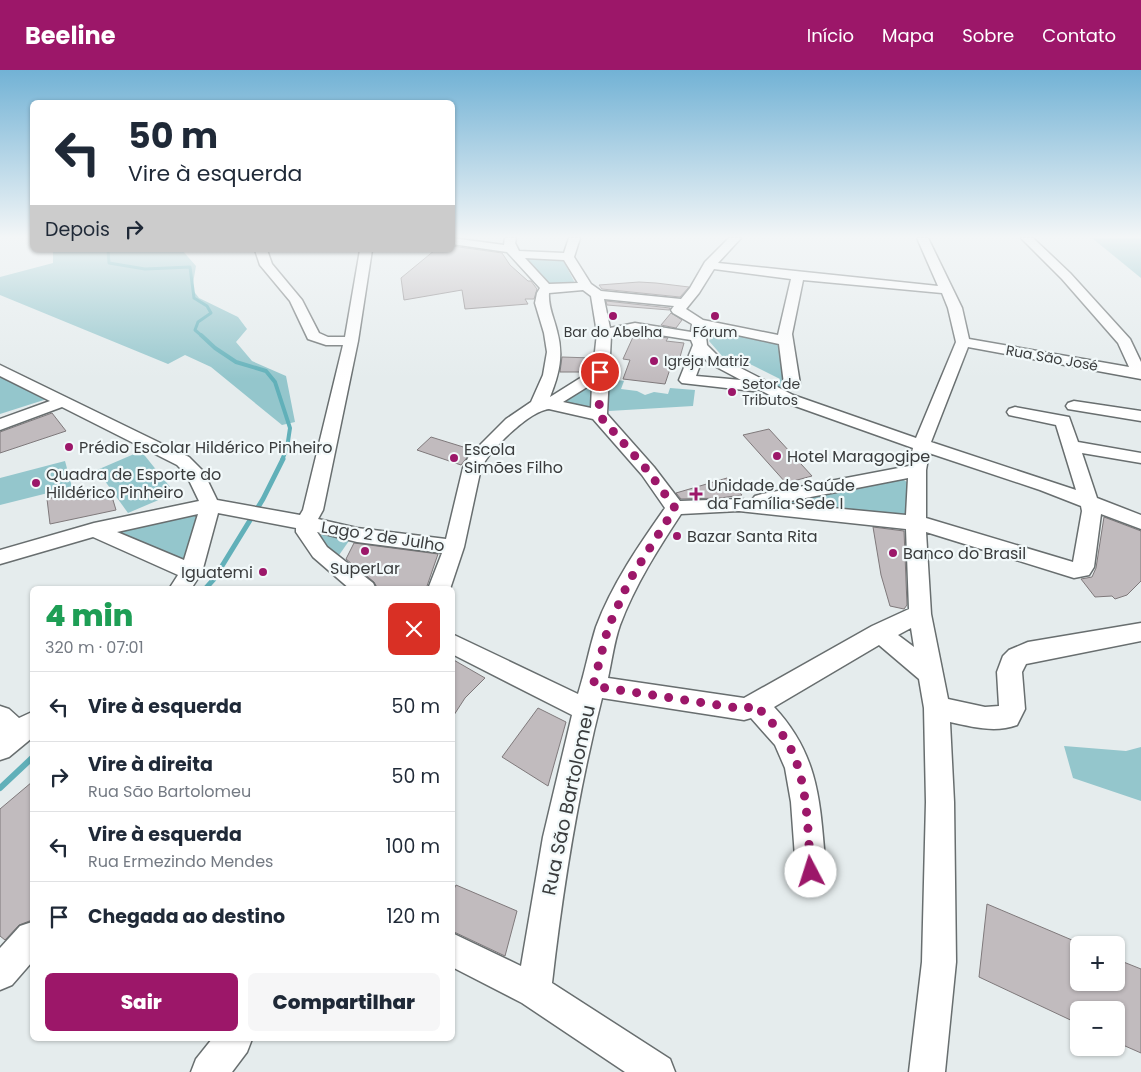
<!DOCTYPE html>
<html lang="pt">
<head>
<meta charset="utf-8">
<style>
	body { margin:0; font-family:Poppins,sans-serif; background:#f6f6f7; color:#1f2937; height:100vh; display:flex; flex-direction:column; font-size:19px; white-space:nowrap }
	* { box-sizing:border-box; margin:0 }
	p { font-size:16px; color:#747a83 }
	.icon { flex:none; width:28px; height:28px; fill:none; stroke:currentColor; stroke-width:2; stroke-linecap:round; stroke-linejoin:round }
	.map { position:relative; flex:1; overflow:hidden }
	.details { position:absolute; left:30px; top:516px; width:425px; height:455px; display:flex; flex-direction:column; background:#fff; border-radius:8px; box-shadow:0 1px 4px #0004 }
	.details>* { flex:none }
	.hud { position:absolute; left:30px; top:30px; width:425px; height:152px; border-radius:8px; box-shadow:0 1px 4px #0004; background:#fff; color:#1f2937; overflow:hidden }
	.buttons { position:absolute; left:1070px; top:866px; display:grid; gap:10px }
	.buttons a { display:grid; place-items:center; width:55px; height:55px; border-radius:8px; background:#fff; box-shadow:0 1px 4px #0004; font-size:25px }
	.pin { position:absolute; display:grid; place-items:center; width:42px; height:42px; color:#fff; margin:-21px; border:2px solid #fff; border-radius:50%; box-shadow:0 1px 5px #0007 }
	.me { position:absolute; width:55px; margin:-28px; rotate:355deg; stroke-linejoin:round; filter:drop-shadow(0 0 4px #0008) }
	.turn { display:flex; align-items:center; gap:18px; height:105px; padding:0 15px; font-size:22px }
	.turn .icon { width:65px; height:65px; stroke-width:2.5 }
	.turn b { display:block; font-size:35px; line-height:42px }
	.then { display:flex; align-items:center; height:48px; padding:0 15px; background:#0003; gap:10px; font-size:19px }
	.round { display:grid; place-items:center; flex:none; width:52px; height:52px; border-radius:8px; background:#f6f6f7 }
	.summary { display:flex; align-items:center; justify-content:space-between; height:85px; padding:0 15px }
	h1 { font-size:30px; font-weight:800; line-height:38px; color:#1e9e55 }
	.primary-button { display:flex; gap:10px; margin-top:auto; padding:10px 15px }
	.primary-button a { flex:1; height:58px; border-radius:8px; background:#9c1769; color:#fff; font-size:20px; font-weight:800; line-height:58px; text-align:center }
	.primary-button a+a { background:#f6f6f7; color:#1f2937 }
	ul { padding:0; list-style:none }
	li { display:flex; align-items:center; gap:15px; height:70px; padding:0 15px; border-top:1px solid #e0e1e3 }
	li div { flex:1 }
	li b { display:block; font-size:19px }
	li em { font-style:normal }
	header { display:flex; align-items:center; gap:30px; box-sizing:border-box; height:70px; padding:0 25px; background:#9c1769; color:#fff }
	header strong { font-size:24px }
	nav { display:flex; gap:28px; margin-inline-start:auto; font-size:18px }
	.map>svg:first-child { display:block }
	.green { fill:#94c6cc }
	.lines { fill:none; stroke-linecap:round; stroke-linejoin:round }
	.stream-far3 { stroke:#61b0b9; stroke-width:3 }
	.stream-far2 { stroke:#61b0b9; stroke-width:4 }
	.stream-far1 { stroke:#61b0b9; stroke-width:5 }
	.stream { stroke:#61b0b9; stroke-width:6 }
	.building { fill:#c1bbbe; stroke:#7f797b }
	.minor-casing { stroke:#686e6f; stroke-width:3 }
	.minor { fill:#fff; fill-rule:evenodd }
	.route { stroke:#9c1769; stroke-width:9; stroke-dasharray:0 16.2 }
	.poi-dot { fill:#9c1769; stroke:#f2f9fa; stroke-width:2 }
	.labels { text-anchor:middle; stroke-width:4.5; stroke-linejoin:round; paint-order:stroke }
	.far-poi-label { font-size:14px; fill:#3a3c3d; stroke:#f2f9fa }
	.far-street-label { font-size:14px; fill:#3a3c3d; stroke:#f2f9fa }
	.poi-label { font-size:16px; fill:#3a3c3d; stroke:#f2f9fa; text-anchor:start }
	.street-label { font-size:16px; fill:#3a3c3d; stroke:#f2f9fa }
	.near-street-label { font-size:19px; fill:#3a3c3d; stroke:#f2f9fa }
</style>
</head>
<body>
<header>
<strong>Beeline</strong>
<nav><a>Início</a><a>Mapa</a><a>Sobre</a><a>Contato</a></nav>
</header>
<div class="map">
<svg width="1141" height="1002" viewBox="0 0 1141 1002">
	<rect width="100%" height="100%" fill="#e5eced"/>
	<g class="green">
		<path d="M1092,168H1141V208Z"/>
		<path d="M53,180H182L196,196L192,219L199,228L238,247L247,259L236,272L252,291L286,306L295,352L282,355L211,297L185,285L168,294L0,225V207L53,193Z"/>
		<path d="M526,188L563,190L575,213L548,216Z"/>
		<path d="M716,259H722L780,275L788,313L783,320L770,313L780,309L750,294L740,298L723,287L709,271Z"/>
		<path d="M0,305L47,329L0,344Z"/>
		<path d="M605,308L624,311L621,319L637,321L645,325L654,322L668,324L670,318L695,320L693,336L609,341L605,326Z"/>
		<path d="M593,313L591,339L560,334Z"/>
		<path d="M141,381L175,423L128,443L97,400Z"/>
		<path d="M65,391L72,417L0,435V408Z"/>
		<path d="M902,409L907,412L908,443L906,446L794,435L791,432L792,429Z"/>
		<path d="M197,442L186,492L116,461Z"/>
		<path d="M317,461L351,468L337,488L315,463Z"/>
		<path d="M1064,676L1126,681L1141,677V731L1073,708Z"/>
	</g>
	<g class="lines">
		<path class="stream-far3" d="M108,180L109,193L145,199L190,197L194,228L207,236L211,243L198,252L195,260L202,266"/>
		<path class="stream-far2" d="M201,265L215,278L236,292L266,301L275,312L290,358L287,378L282,390"/>
		<path class="stream-far1" d="M205,519L214,509L263,429L283,389"/>
		<path class="stream" d="M0,718L32,688"/>
	</g>
	<g class="building">
		<path d="M452,176L502,183L510,195L528,211H531L537,219L534,229H525L528,234L465,239L462,220L404,230L401,208L435,180H452Z"/>
		<path d="M639,212L656,213L689,217L680,227L602,219L599,215Z"/>
		<path d="M606,231L670,238L669,240L607,235Z"/>
		<path d="M671,243L682,250L676,258L661,255Z"/>
		<path d="M653,266L668,268L666,271L684,273L678,294L672,293L665,314L623,309L630,290L623,289L633,267L651,269Z"/>
		<path d="M562,287L592,288L591,299L586,302H560Z"/>
		<path d="M52,343L66,361L0,383V362Z"/>
		<path d="M769,359L812,406L786,413L743,365Z"/>
		<path d="M431,367L473,380L461,395L417,380Z"/>
		<path d="M727,408L742,425L720,428L681,429L676,423Z"/>
		<path d="M110,420L116,440L50,454L47,429L78,422L79,429Z"/>
		<path d="M1104,447L1141,461V511L1127,525L1115,529L1112,526L1095,527L1081,509L1092,507L1096,498Z"/>
		<path d="M873,457L904,461L907,535L904,539L890,536L881,505Z"/>
		<path d="M354,473L438,484L426,519H378L374,512L346,489Z"/>
		<path d="M452,589L485,608L465,628L452,648Z"/>
		<path d="M538,638L566,652L548,716L502,687Z"/>
		<path d="M32,712V850L19,855L5,870L0,866V739Z"/>
		<path d="M456,815L517,841L505,886L452,861V823Z"/>
		<path d="M987,834L1079,873V912H1116V889L1141,899V983L1116,972V940H1079V954L979,907Z"/>
	</g>
	<g class="lines">
		<defs>
			<g id="minor">
				<path d="M452,168L504,175L505,168H516L515,173L519,181L564,183L569,168H580L574,187L591,214L601,221L681,229L690,218L705,192L729,168H741L718,193L938,216L917,168H928L962,238L969,269L1129,297L1118,273L1062,209L1021,168H1033L1070,203L1130,269L1141,292V309L968,277L931,372L1076,420L1056,355L1009,345L1007,342L1009,339L1015,337L1069,347L1078,372L1141,383V393L1082,383L1097,428L1141,445V459L1101,444L1094,497L1089,505L1074,508L926,462L931,544L948,629L985,637L999,636L997,602L1003,586L1009,580L1028,572L1141,553V571L1026,594L1022,602L1025,639L1017,655C995,663 973,657 950,652L954,732L956,892L945,1002H909L922,892L926,732L924,638L919,609L879,575L774,637C821,687 820,737 826,801L822,812L811,816L800,812L796,801L791,732L785,698L775,675L751,648L744,650L602,628C578,722 563,817 552,913L670,989L675,1002H625L522,933L452,897V863L521,896L543,767L572,645L452,584V564L578,624C585,602 589,579 596,557C612,514 639,475 665,438L642,405L593,349L549,339C529,341 490,380 481,398L464,477L450,519H428L442,483L357,472L317,462L327,477L373,513L376,519H350L313,487L296,462V458L218,443L202,502L191,519H169L178,505L93,467L0,494V480L94,453L199,431L186,404L177,395L62,337L0,360V349L50,331L0,306V295L189,387L203,401L217,430L300,445L303,440L343,275H326L308,269L290,231L260,195L255,180H267L272,194L302,230L319,263L328,267H345L360,180H372L358,271L323,440L318,449L357,458L446,469L463,398L469,386L506,349L531,332L543,305L547,282L544,263L535,233L537,223L540,218L507,182L452,174ZM525,188L564,190L578,213L549,214ZM714,199L791,209L778,265L703,250L686,239L699,223ZM803,210L942,223L948,238L956,272L916,368L793,325L719,287L707,275L705,258L779,274L784,314L787,317H797L800,314L792,264ZM583,220L591,226L597,263L593,300L550,327C559,304 564,286 557,261C554,248 548,237 549,223ZM604,229L674,236L671,240L673,243L692,254L691,262L635,253L610,258ZM635,261L691,270L693,275L679,310L682,313L753,321L758,319L781,331L913,378L909,396L762,424L755,426L752,430L739,429L680,431L654,397L607,344L611,266ZM703,287L709,293L741,310L696,306ZM592,314L591,338L563,332ZM929,383L1040,420L1081,436L1082,441L1073,492L926,448V400ZM908,408L906,445L780,433ZM739,441L906,459L909,539L872,556L744,628L608,608C612,590 614,572 620,555C635,515 658,479 681,444ZM198,444L184,490L117,462ZM911,558L914,577L898,565Z"/>
				<path d="M1074,331L1141,341V351L1068,339L1066,336L1068,333Z"/>
				<path d="M0,636L9,639L19,648L32,642V668L9,687L0,690Z"/>
				<path d="M32,852V892L12,915L0,920V878L20,856Z"/>
				<path d="M212,969H252L247,982L232,1002H191L196,989Z"/>
			</g>
		</defs>
		<use href="#minor" class="minor-casing"/>
		<use href="#minor" class="minor"/>
	</g>
	<linearGradient id="sky" x2="0" y2="1"><stop stop-color="#72b2d5"/><stop offset="0.54" stop-color="#f3f6f7"/><stop offset="1" stop-color="#f3f6f7" stop-opacity="0"/></linearGradient>
	<rect width="1141" height="309" fill="url(#sky)"/>
	<g class="lines">
		<path class="route" d="M600,302L599,345L648,401L675,438L629,511L608,558L593,616L744,639L756,635C765,646 776,656 784,667C809,704 807,759 811,802"/>
	</g>
	<g class="poi-dot">
		<circle cx="613" cy="246" r="5"/>
		<circle cx="715" cy="246" r="5"/>
		<circle cx="654" cy="291" r="5"/>
		<circle cx="732" cy="322" r="5"/>
		<circle cx="69" cy="377" r="5"/>
		<circle cx="777" cy="386" r="5"/>
		<circle cx="454" cy="388" r="5"/>
		<circle cx="36" cy="413" r="5"/>
		<path d="M693.5 416.5h5v5h5v5h-5v5h-5v-5h-5v-5h5z"/>
		<circle cx="677" cy="466" r="5"/>
		<circle cx="365" cy="481" r="5"/>
		<circle cx="893" cy="483" r="5"/>
		<circle cx="263" cy="502" r="5"/>
	</g>
	<g class="labels">
		<g class="far-poi-label">
			<text x="613" y="267">Bar do Abelha</text>
			<text x="715" y="267">Fórum</text>
			<text x="664" y="296" text-anchor="start">Igreja Matriz</text>
			<text x="742" y="319" text-anchor="start">Setor de<tspan x="742" dy="16">Tributos</tspan></text>
		</g>
		<g class="far-street-label">
			<text transform="translate(1052 288) rotate(10)" y="5">Rua São José</text>
		</g>
		<g class="poi-label">
			<text x="79" y="383">Prédio Escolar Hildérico Pinheiro</text>
			<text x="464" y="385">Escola<tspan x="464" dy="18">Simões Filho</tspan></text>
			<text x="787" y="392">Hotel Maragogipe</text>
			<text x="46" y="410">Quadra de Esporte do<tspan x="46" dy="18">Hildérico Pinheiro</tspan></text>
			<text x="707" y="421">Unidade de Saúde<tspan x="707" dy="18">da Família Sede I</tspan></text>
			<text x="687" y="472">Bazar Santa Rita</text>
			<text x="903" y="489">Banco do Brasil</text>
			<text x="365" y="504" text-anchor="middle">SuperLar</text>
			<text x="253" y="508" text-anchor="end">Iguatemi</text>
		</g>
		<g class="street-label">
			<text transform="translate(383 466) rotate(9)" y="6">Lago 2 de Julho</text>
		</g>
		<g class="near-street-label">
			<text transform="translate(568 730) rotate(-78)" y="7">Rua São Bartolomeu</text>
		</g>
	</g>
</svg>
<div class="buttons">
<a>+</a>
<a>−</a>
</div>
<div class="pin" style="left:600px;top:302px;background:#d93025"><svg class="icon" aria-label="arrive" viewBox="0 0 24 24"><path d="M6 21V4h12l-3 4 3 4H6"/></svg></div>
<svg class="me" style="left:811px;top:802px" viewBox="-20 -20 40 40"><circle r="19" fill="#fff"/><path d="M0-13L10 11 0 6-10 11z" fill="#9c1769"/></svg>
<div class="hud">
<div class="turn"><svg class="icon" aria-label="left" viewBox="0 0 24 24"><path d="M17 20v-9H6M10 6l-5 5 5 5"/></svg><div><b>50 m</b>Vire à esquerda</div></div>
<div class="then">Depois<svg class="icon" aria-label="right" viewBox="0 0 24 24"><path d="M7 20v-9h11M14 6l5 5-5 5"/></svg></div>
</div>
<section class="details">
<div class="summary"><div><h1>4 min</h1><p>320 m · 07:01</p></div><a class="round" style="background:#d93025;color:#fff"><svg class="icon" aria-label="close" viewBox="0 0 24 24"><path d="M6 6l12 12M18 6L6 18"/></svg></a></div>
<ul>
<li><svg class="icon" aria-label="left" viewBox="0 0 24 24"><path d="M17 20v-9H6M10 6l-5 5 5 5"/></svg><div><b>Vire à esquerda</b></div><em>50 m</em></li>
<li><svg class="icon" aria-label="right" viewBox="0 0 24 24"><path d="M7 20v-9h11M14 6l5 5-5 5"/></svg><div><b>Vire à direita</b><p>Rua São Bartolomeu</p></div><em>50 m</em></li>
<li><svg class="icon" aria-label="left" viewBox="0 0 24 24"><path d="M17 20v-9H6M10 6l-5 5 5 5"/></svg><div><b>Vire à esquerda</b><p>Rua Ermezindo Mendes</p></div><em>100 m</em></li>
<li><svg class="icon" aria-label="arrive" viewBox="0 0 24 24"><path d="M6 21V4h12l-3 4 3 4H6"/></svg><div><b>Chegada ao destino</b></div><em>120 m</em></li>
</ul>
<div class="primary-button"><a>Sair</a><a>Compartilhar</a></div>
</section>
</div>
</body>
</html>
